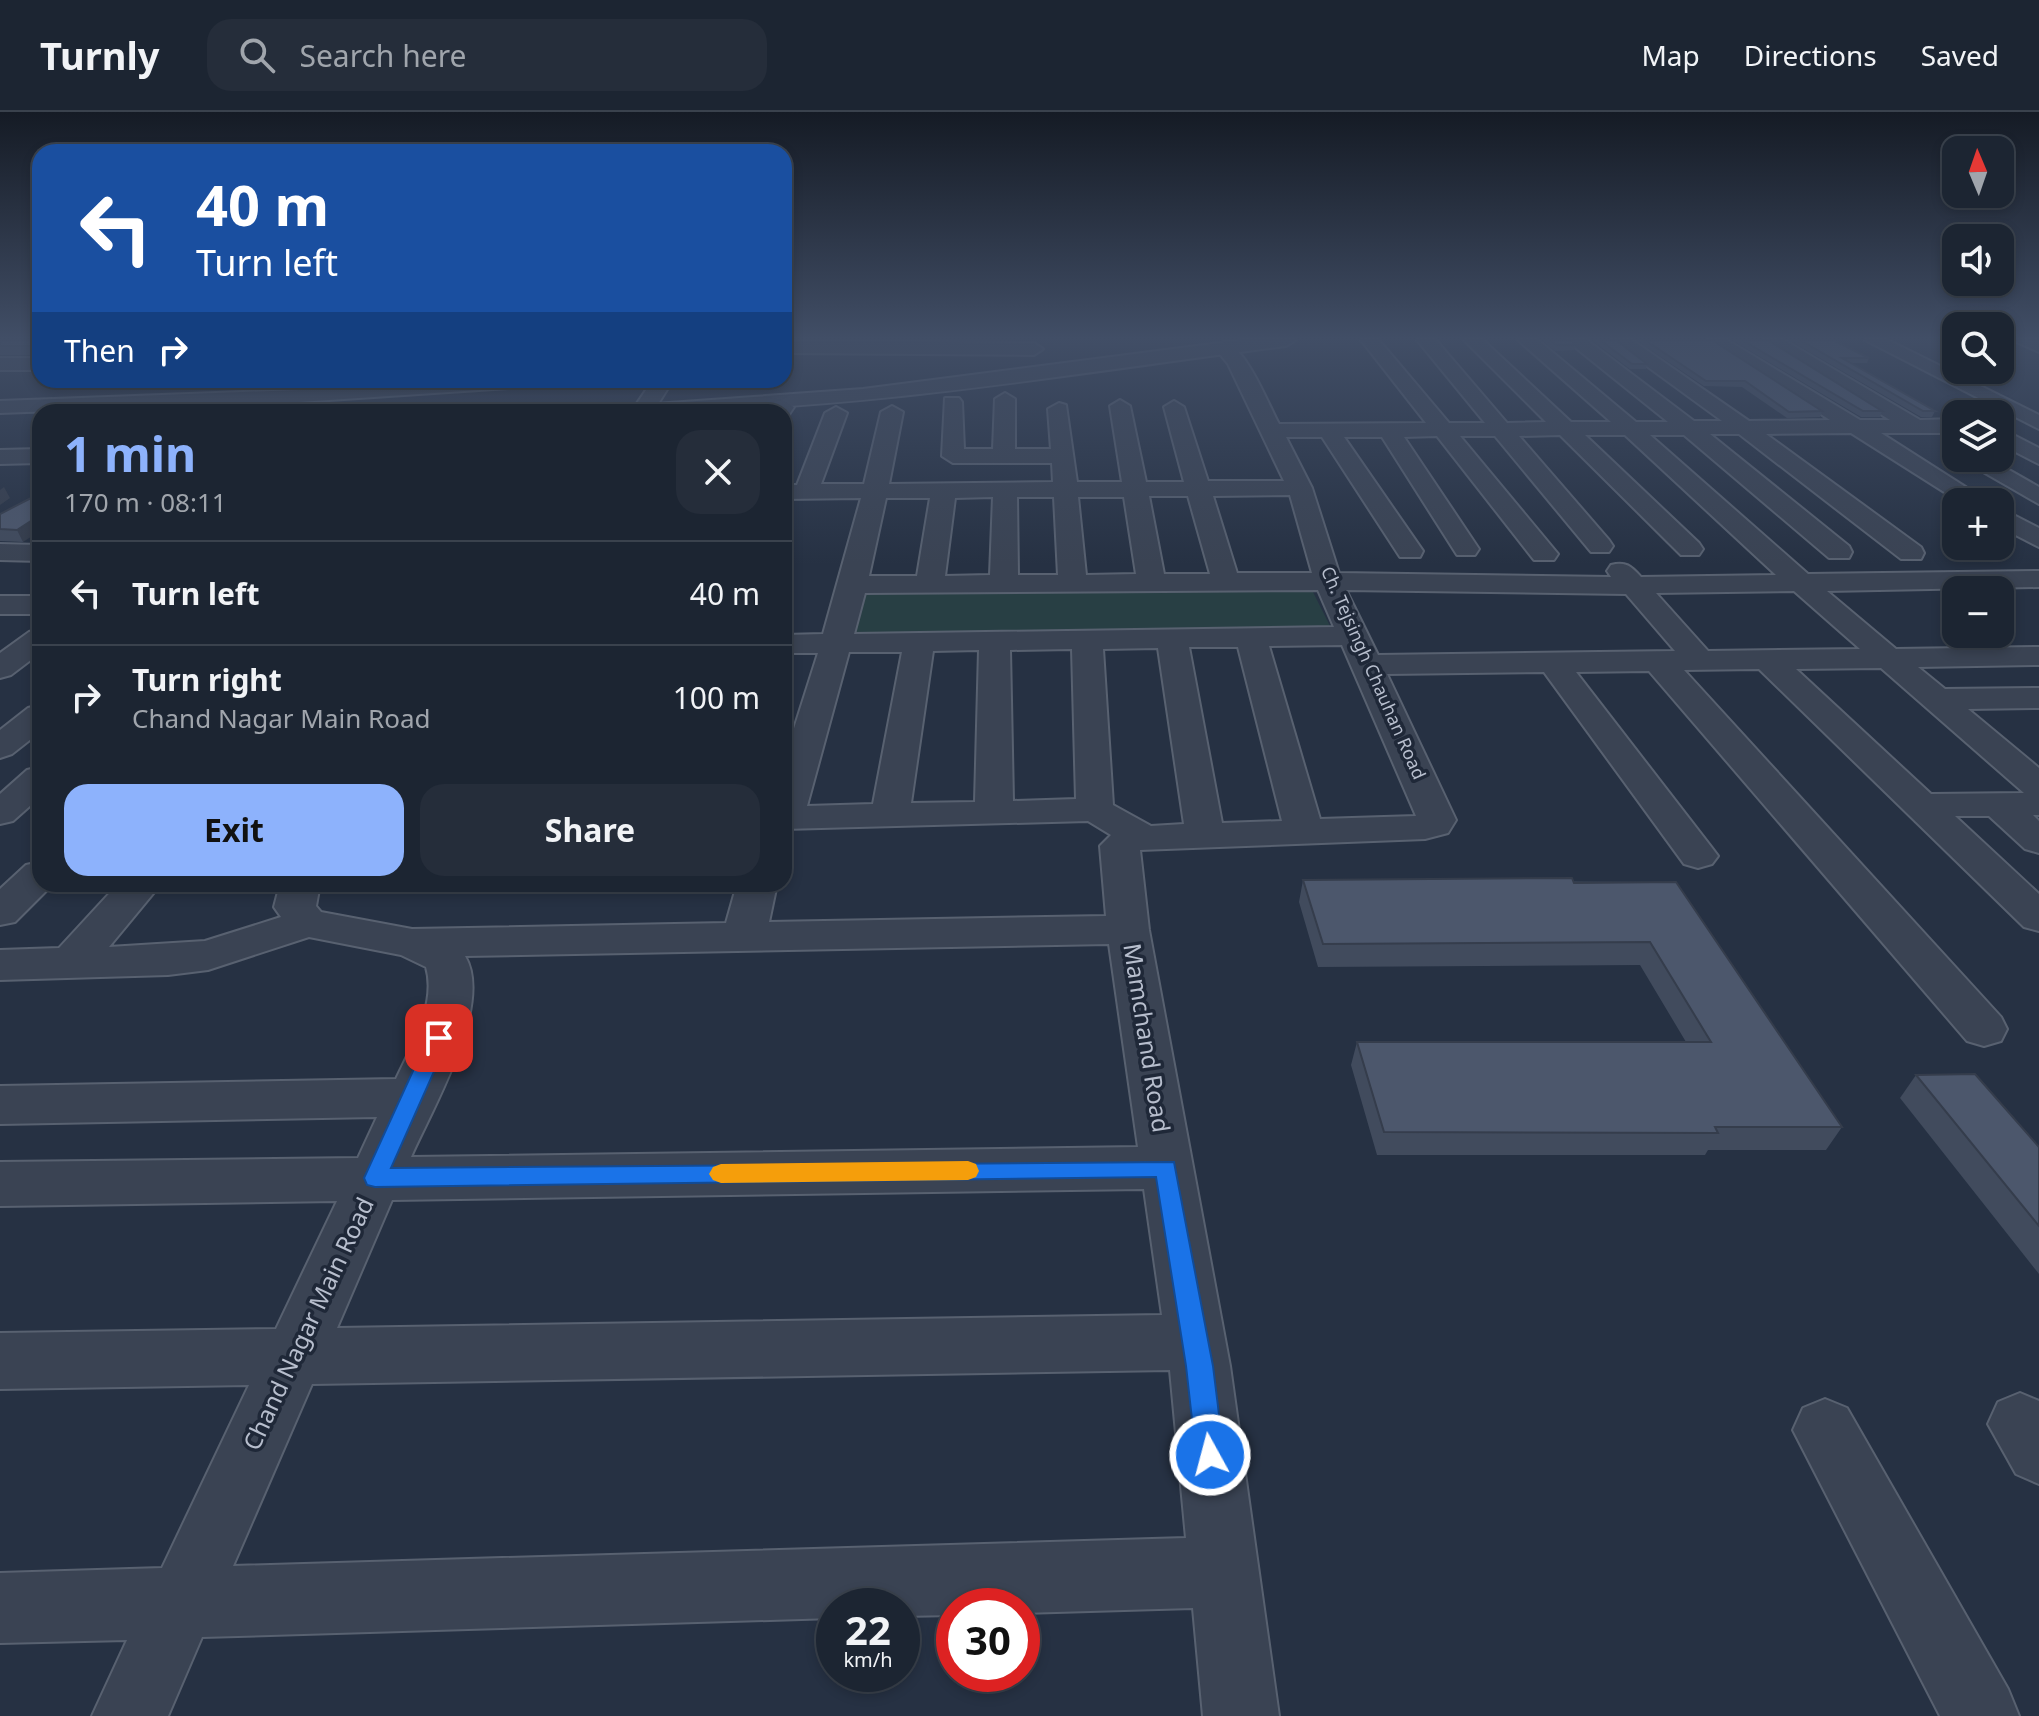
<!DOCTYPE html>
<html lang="en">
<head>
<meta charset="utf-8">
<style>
	body { margin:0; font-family:"Noto Sans",sans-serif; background:#252d3a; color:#f1f3f6; height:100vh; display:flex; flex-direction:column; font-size:30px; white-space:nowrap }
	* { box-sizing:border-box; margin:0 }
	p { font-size:26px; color:#a0a5ac }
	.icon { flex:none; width:44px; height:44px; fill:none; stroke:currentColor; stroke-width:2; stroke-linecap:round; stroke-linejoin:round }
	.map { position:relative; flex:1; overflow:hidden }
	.panel { position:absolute; left:32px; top:292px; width:760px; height:488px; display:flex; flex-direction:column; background:#1c2532; border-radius:24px; box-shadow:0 4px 12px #0003,0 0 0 2px #3a424d }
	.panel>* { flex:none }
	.hud { position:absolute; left:32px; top:32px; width:760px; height:244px; border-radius:24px; box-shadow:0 4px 12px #0003,0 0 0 2px #3a424d; background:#1a4fa0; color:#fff; overflow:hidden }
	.needle { width:52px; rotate:358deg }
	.tools { position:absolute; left:1942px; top:24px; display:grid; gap:16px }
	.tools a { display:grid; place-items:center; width:72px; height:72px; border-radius:16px; background:#1c2532; box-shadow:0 4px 12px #0003,0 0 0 2px #3a424d; font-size:40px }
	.speed { position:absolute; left:816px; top:1476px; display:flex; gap:16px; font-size:40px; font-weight:700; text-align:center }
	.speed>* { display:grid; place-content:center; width:104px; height:104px; border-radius:50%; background:#1c2532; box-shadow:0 4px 12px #0003,0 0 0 2px #3a424d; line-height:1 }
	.speed small { font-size:20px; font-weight:400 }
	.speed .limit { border:12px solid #d22; background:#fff; color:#111 }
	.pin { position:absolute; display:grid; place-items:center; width:68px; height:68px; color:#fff; margin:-34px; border-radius:16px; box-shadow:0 4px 12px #0006 }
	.me { position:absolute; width:88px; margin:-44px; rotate:353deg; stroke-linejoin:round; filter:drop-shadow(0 0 6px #0008) }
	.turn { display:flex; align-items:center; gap:28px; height:168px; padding:0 32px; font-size:36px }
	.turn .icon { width:104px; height:104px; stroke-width:2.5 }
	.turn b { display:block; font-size:56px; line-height:68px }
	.then { display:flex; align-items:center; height:76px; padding:0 32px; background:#0003; gap:16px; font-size:30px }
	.round { display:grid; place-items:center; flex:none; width:84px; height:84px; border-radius:24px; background:#252d3a }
	.overview { display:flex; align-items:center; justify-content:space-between; height:136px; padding:0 32px }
	h1 { font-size:48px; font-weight:700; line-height:60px; color:#8db2fc }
	.action { display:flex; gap:16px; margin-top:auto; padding:16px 32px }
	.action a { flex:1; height:92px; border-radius:24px; background:#8db2fc; color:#111; font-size:32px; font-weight:700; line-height:92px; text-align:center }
	.action a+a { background:#252d3a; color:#f1f3f6 }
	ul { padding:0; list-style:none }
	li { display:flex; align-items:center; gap:24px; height:104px; padding:0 32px; border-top:2px solid #3a424d }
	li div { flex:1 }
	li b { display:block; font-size:30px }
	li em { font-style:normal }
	header { display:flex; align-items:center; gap:48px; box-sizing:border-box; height:112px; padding:0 40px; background:#1c2532; border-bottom:2px solid #3a424d }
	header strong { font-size:38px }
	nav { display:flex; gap:44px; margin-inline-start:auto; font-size:28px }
	.search { width:560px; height:72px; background:#252d3a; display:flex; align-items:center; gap:20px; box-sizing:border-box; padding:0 28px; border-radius:24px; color:#a0a5ac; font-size:30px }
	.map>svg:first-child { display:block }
	.green { fill:#283f44 }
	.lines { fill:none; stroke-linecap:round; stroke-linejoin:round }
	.minor-casing { stroke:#586170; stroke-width:4 }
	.tertiary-casing { stroke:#586170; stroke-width:4 }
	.minor { fill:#3a4353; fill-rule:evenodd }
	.tertiary { fill:#3a4353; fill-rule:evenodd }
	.wall { fill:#414b5d }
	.shaded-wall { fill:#353d4c }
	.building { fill:#4c576c; stroke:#353d4c; stroke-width:2 }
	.route { fill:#1a73e8; stroke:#114b97; stroke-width:2 }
	.slow { fill:#f59e0b }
	.labels { text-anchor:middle; stroke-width:7; stroke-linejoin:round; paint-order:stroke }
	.far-street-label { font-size:18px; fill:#b7becd; stroke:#1f2838 }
	.near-street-label { font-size:24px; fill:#b7becd; stroke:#1f2838 }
</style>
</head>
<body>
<header>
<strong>Turnly</strong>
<div class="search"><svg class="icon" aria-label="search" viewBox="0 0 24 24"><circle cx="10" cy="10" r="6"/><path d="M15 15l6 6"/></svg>Search here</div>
<nav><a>Map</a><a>Directions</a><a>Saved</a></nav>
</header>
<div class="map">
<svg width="2039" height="1604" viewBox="0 0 2039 1604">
	<rect width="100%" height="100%" fill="#263143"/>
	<path class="green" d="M1308,470L1335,524L846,533L859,478Z"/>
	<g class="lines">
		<defs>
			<g id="minor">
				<path d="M1361,228H1379L1449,311H1485L1417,228H1436L1507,311L1546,310L1464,228H1483L1571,310H1611L1518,228H1538L1636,310H1668L1566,228H1587L1694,309H1722L1611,228H1632L1749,309L1830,308L1706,228H1727L1860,308H1890L1762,228H1784L1920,308L1956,307V321H1881L1989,390H1960L1851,321L1766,322L1921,435L1924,441L1921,447H1901L1739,322H1710L1849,434L1852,440L1849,446H1829L1684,323H1650L1808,462L2039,459V475L1827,479L1896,537L2039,535V553L1918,555L1945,577L2039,576V596L1968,597L2039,656V703H2033L2039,709V741L2025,737L1989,704H1955L2039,782V819L2024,815L1759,557L1684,558L2001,905L2007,917L2001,929L1984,934L1967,929L1649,559L1576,560L1712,736L1718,744L1712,752L1698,756L1684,752L1544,560L1387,562L1456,708L1448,721L1425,727L1140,738L1149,818L1230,1254L1279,1604H1203L1193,1496L1022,1501V1494H954V1503L902,1504V1494H834V1506L202,1525L168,1604H92L127,1528L0,1531V1461L162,1456L249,1273L0,1277V1221L276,1217L337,1089L0,1094V1050L358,1046L377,1005L0,1012V974L396,967C411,935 437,892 426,855L401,843L309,825L208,858L168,863L0,868V838L59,836L118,772H161L109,835L205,829L281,805L274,795L280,772H320L316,794L321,800L412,817L726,811L737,772H777L769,810L1106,804L1100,734L1111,723L1088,709L784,717V648L818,541H784V523L823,522L861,386L784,387V373H797L825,301L836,295L847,301L821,372H864L881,300L892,294L903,300L889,372L1053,370L1052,351H953L942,344L945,286H959L962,290L964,337H993L995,287L1005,281L1015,287V337H1051L1048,297L1059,291L1066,293L1077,370H1122L1110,294L1120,288L1130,294L1146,370H1184L1164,295L1174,289L1184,295L1208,369H1284L1228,252L1215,236L1224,230C1247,236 1268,292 1279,312L1426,311ZM1560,323L1681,443H1699L1703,437L1699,431L1585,323H1625L1776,463L1641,465C1631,454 1626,449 1611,453L1607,459L1611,465L1339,461L1312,376L1286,325H1322L1400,445H1420L1423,439L1344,325H1382L1457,443H1475L1479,437L1404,325L1437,324L1534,448H1554L1558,442L1460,324H1495L1591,440H1609L1613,434L1609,428L1519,324ZM1290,383L1312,461H1237L1213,384ZM1149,384H1188L1210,462H1164ZM993,385L990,463L945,464L955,386ZM1017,385H1054L1058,463H1018ZM1078,385H1124L1136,462L1086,463ZM886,386H930L917,464H869ZM1318,478L1334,515L854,522L865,481ZM1346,478L1626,482L1675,539L1378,543ZM1794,479L1860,537L1708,539L1656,481ZM1342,533L1416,704L1320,707L1269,534ZM1189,535H1238L1282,709L1222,711ZM1158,536L1184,712L1151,714L1113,693L1103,537ZM1072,537L1076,687L1013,689L1010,538ZM979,538L975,690L911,691L933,539ZM849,540H902L873,692L807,694ZM1881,556L2024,681L1931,682L1796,557ZM1109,832L1138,1035L411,1045C432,997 494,892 465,844ZM1144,1077L1162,1203L337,1216L392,1088ZM1170,1258L1186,1426L233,1454L312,1272Z"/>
				<path d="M1865,228H1888L2039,303V317Z"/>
				<path d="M2012,228H2039V240Z"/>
				<path d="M784,229L1034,231L1043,237L1034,243L784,241Z"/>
				<rect x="0" y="246" width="40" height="12"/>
				<path d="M449,268L519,270L509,276L299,290L0,301V289L299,278Z"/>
				<path d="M653,268H673L653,300H631Z"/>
				<path d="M784,289L794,295L788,304L784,306V300H770L777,291Z"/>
				<path d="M2000,316L2039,336V352L2000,332Z"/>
				<path d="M1959,346H1988L2039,375V392Z"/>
				<path d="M2000,396L2039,416V435L2000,415Z"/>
				<path d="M0,432L40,433V449L0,448Z"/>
				<rect x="0" y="484" width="40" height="18"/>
				<path d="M40,517V541L11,563L0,566V541L29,520Z"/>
				<path d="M40,593V620L12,642L0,646V618L28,596Z"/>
				<path d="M40,655V685L13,709L0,712V682L27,658Z"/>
				<path d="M40,750V772H53L15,810L0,813V777L26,753Z"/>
				<path d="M2020,1281L2039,1289V1372L2016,1362L1988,1312L1998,1290Z"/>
				<path d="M1825,1287L1847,1296L2008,1577L2019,1604H1940L1793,1318L1803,1296Z"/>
			</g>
			<g id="tertiary">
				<path d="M1243,228H1296L1286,234C1068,262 850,300 630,300L641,293L863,277Z"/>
				<path d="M40,337V351L0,352V338Z"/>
			</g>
		</defs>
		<use href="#minor" class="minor-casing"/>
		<use href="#tertiary" class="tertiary-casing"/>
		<use href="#minor" class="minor"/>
		<use href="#tertiary" class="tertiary"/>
	</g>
	<g class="wall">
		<rect x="0" y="228" width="40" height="15"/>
		<path d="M1542,228H1571L1576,233L1574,238L1555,239Z"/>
		<path d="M1592,228H1616L1647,252L1646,257H1630Z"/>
		<path d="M1636,228H1712L1822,299L1820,305L1787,306L1742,275L1704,274Z"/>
		<path d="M1732,228H1768L1882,299L1880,305H1861Z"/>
		<path d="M1789,228H1833L1869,246L1867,251H1851L1935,299L1932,305H1921Z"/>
		<path d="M35,384L23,430L0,429V402Z"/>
		<path d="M1303,768L1676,770L1842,1015L1826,1038H1708L1705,1043H1377L1351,953L1357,930H1686L1640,853L1318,855L1299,790Z"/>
		<path d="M1916,963L2039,1035V1162L1900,986Z"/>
	</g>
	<g class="shaded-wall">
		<path d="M4,375L10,386L0,393V378Z"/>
		<path d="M40,403V419L23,430L17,418Z"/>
	</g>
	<g class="building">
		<path d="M0,228H40V239L35,234H0Z"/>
		<path d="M1550,228H1571L1576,233H1557Z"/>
		<path d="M1600,228H1616L1647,252H1632Z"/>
		<path d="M1645,228H1712L1822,299L1789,300L1745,269H1706Z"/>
		<path d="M1742,228H1768L1882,299H1863Z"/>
		<path d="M1800,228H1833L1869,246H1842L1935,299H1923Z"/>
		<path d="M37,375H40V403L17,418L0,417V402L35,384Z"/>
		<path d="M1572,766L1574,771L1676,770L1842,1015H1715L1718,1021L1384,1020L1357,930H1711L1650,830L1323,832L1303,768Z"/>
		<path d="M1975,962L2039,1035V1114L1916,963Z"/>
	</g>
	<linearGradient id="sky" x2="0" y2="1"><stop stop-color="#151b25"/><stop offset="0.5" stop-color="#414e66"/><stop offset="1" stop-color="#414e66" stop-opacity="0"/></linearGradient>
	<rect width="2039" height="452" fill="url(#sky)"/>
	<path class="route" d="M439,919L449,926L391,1056L1174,1050L1213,1254L1224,1343L1220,1352L1210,1356L1200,1352L1196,1343L1186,1254L1156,1065L375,1075L367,1073L364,1066L428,926Z"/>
	<path class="slow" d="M968,1049L976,1052L979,1059L976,1065L968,1068L721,1071L713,1068L709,1062L713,1055L721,1052Z"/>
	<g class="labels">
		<g class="far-street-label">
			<text transform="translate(1373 561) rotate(66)" y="6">Ch. Tejsingh Chauhan Road</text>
		</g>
		<g class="near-street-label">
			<text transform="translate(1146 926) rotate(81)" y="8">Mamchand Road</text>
			<text transform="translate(309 1212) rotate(-65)" y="8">Chand Nagar Main Road</text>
		</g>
	</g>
</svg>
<div class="tools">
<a><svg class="needle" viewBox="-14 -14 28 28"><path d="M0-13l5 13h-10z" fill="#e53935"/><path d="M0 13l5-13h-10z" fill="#a0a5ac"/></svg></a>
<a><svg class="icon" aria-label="sound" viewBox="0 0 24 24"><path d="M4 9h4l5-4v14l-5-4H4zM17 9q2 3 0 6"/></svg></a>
<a><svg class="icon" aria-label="search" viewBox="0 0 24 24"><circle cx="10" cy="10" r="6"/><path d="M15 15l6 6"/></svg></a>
<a><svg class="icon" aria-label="layers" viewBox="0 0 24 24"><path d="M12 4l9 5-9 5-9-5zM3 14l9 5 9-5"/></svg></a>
<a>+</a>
<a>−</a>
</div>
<div class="speed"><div>22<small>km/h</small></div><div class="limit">30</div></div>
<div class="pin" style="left:439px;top:926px;background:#d93025"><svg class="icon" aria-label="arrive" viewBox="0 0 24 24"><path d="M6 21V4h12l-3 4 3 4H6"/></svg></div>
<svg class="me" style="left:1210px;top:1343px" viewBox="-20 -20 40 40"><circle r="17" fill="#1a73e8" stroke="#fff" stroke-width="3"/><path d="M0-11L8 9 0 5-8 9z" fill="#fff"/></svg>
<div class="hud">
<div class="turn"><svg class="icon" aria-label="left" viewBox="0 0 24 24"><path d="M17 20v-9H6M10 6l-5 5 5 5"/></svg><div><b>40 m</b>Turn left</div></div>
<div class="then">Then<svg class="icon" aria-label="right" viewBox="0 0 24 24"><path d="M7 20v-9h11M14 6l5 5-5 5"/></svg></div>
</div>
<section class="panel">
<div class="overview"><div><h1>1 min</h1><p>170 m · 08:11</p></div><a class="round"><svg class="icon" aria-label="close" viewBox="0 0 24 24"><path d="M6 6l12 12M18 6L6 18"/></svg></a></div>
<ul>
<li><svg class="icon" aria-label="left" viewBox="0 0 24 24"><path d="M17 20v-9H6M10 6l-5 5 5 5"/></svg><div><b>Turn left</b></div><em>40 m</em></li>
<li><svg class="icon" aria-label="right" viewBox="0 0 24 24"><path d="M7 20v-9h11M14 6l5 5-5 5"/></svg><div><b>Turn right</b><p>Chand Nagar Main Road</p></div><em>100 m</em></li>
</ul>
<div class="action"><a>Exit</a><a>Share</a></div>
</section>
</div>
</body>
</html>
